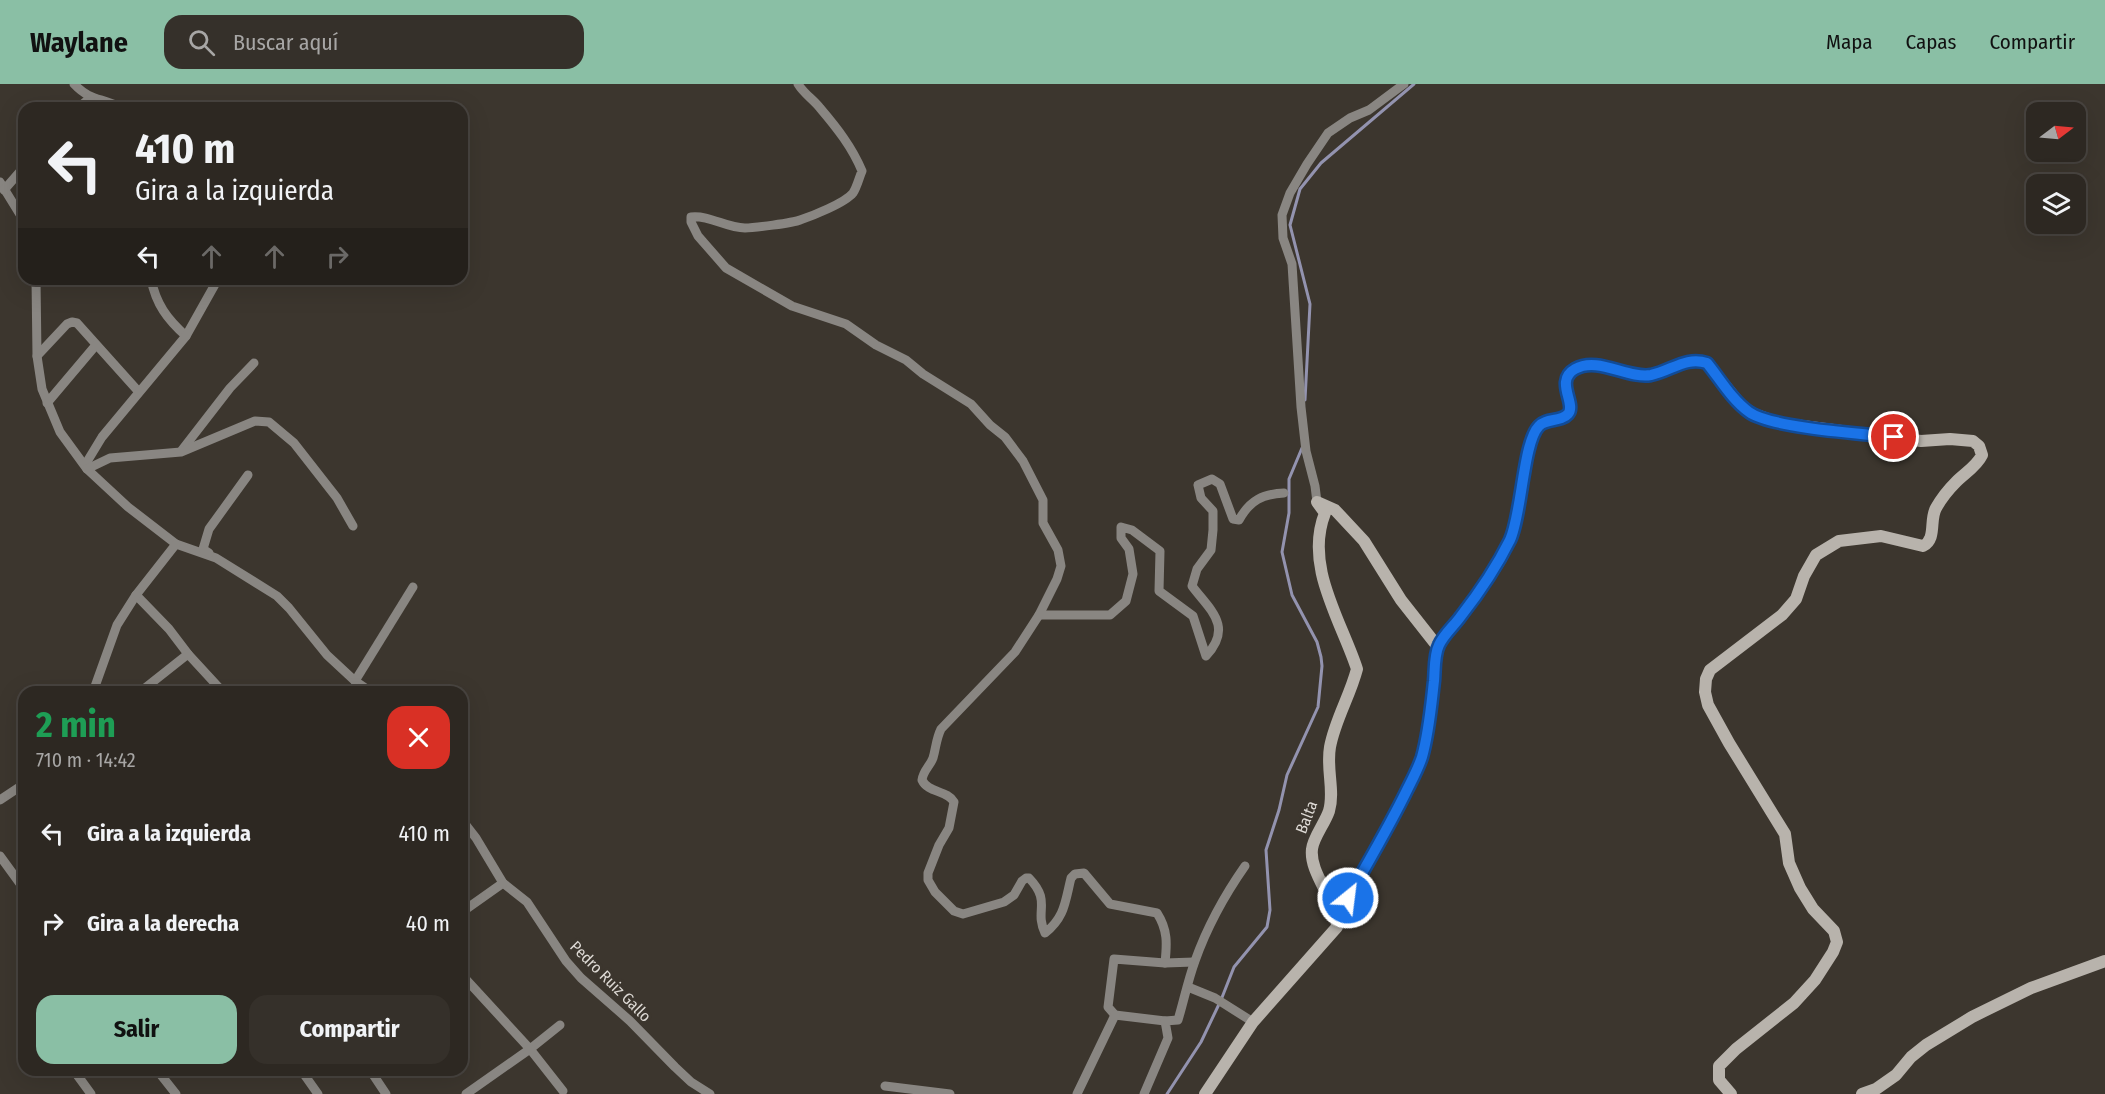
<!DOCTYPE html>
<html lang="es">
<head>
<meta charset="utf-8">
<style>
	body { margin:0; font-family:"Fira Sans Condensed",sans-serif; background:#35302a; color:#f1f3f6; height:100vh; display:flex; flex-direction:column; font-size:22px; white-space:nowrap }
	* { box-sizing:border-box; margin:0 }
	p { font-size:20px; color:#a7a6a5 }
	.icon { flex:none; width:33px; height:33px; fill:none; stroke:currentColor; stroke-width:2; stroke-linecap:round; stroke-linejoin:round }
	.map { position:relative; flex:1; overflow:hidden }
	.side { position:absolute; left:18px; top:602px; width:450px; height:390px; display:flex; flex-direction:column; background:#2d2822; border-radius:18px; box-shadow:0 6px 24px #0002,0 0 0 2px #484440 }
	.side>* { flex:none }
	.top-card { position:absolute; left:18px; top:18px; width:450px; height:183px; border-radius:18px; box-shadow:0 6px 24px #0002,0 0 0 2px #484440; background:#2d2822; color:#f1f3f6; overflow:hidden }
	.needle { width:39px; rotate:74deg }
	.buttons { position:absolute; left:2026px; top:18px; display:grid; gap:12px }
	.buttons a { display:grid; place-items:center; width:60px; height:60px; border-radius:12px; background:#2d2822; box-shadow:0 6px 24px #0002,0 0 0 2px #484440; font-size:30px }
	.pin { position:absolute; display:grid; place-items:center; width:51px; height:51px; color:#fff; margin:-26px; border:3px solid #fff; border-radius:50%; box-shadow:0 2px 6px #0007 }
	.me { position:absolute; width:66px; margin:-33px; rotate:29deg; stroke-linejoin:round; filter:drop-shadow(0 0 4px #0008) }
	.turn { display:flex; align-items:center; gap:21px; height:126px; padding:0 18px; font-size:27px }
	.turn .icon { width:78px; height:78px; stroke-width:2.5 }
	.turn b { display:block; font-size:42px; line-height:51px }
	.lanes { display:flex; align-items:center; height:57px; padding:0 18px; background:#0003; justify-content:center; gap:30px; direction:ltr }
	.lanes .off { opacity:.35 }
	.round { display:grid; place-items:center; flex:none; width:63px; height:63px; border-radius:18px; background:#35302a }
	.headline { display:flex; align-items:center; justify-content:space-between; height:102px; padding:0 18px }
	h1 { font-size:36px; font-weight:700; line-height:45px; color:#1e9e55 }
	.button { display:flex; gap:12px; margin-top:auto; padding:12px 18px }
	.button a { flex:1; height:69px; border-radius:18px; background:#8abfa5; color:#111; font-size:24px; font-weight:700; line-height:69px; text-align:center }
	.button a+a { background:#35302a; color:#f1f3f6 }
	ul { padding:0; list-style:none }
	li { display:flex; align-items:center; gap:18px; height:90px; padding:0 18px }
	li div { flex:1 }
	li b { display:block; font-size:22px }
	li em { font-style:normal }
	header { display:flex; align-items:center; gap:36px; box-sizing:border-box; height:84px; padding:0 30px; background:#8abfa5; color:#111 }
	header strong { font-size:28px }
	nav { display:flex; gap:33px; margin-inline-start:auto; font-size:21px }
	.search { width:420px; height:54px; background:#35302a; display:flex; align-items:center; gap:15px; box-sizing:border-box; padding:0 21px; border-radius:18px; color:#a7a6a5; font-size:22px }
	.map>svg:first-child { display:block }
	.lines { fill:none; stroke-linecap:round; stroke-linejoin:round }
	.stream { stroke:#9393af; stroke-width:3 }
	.street { stroke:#898682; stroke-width:9 }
	.secondary { stroke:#b8b3ac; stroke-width:12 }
	.route-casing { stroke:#114b97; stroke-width:15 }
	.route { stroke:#1a73e8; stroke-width:10 }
	.labels { text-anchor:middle; stroke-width:6; stroke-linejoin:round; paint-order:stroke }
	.street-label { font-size:16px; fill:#dedad5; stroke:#3c362e }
</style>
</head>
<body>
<header>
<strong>Waylane</strong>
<div class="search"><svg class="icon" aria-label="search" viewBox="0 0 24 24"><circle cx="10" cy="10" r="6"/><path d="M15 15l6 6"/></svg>Buscar aquí</div>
<nav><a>Mapa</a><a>Capas</a><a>Compartir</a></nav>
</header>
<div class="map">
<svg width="2105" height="1010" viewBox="0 0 2105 1010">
	<rect width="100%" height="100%" fill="#3c362e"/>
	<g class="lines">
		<g class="stream">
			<path d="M1305,316L1310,220L1290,141L1300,105L1321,79L1414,0"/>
			<path d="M1167,1010L1201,958L1221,916L1234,883L1267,843L1270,826L1266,766L1279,726L1287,691L1318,623L1322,582L1321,573L1317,558L1292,511L1282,468L1289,429V395L1302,364"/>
		</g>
		<g class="street">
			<path d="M74,0C91,18 102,13 121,24"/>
			<path d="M798,0C804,10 813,15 820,24C837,44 852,63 862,87C859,94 857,103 853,109C845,119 812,132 800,136C793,139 753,144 745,144C726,144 710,131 691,133V138L698,152L726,184L792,222L846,240L876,261L906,276L923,290L971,320L990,341L1005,353L1023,377L1043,416V439L1058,466L1061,482L1057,495L1039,531L1015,568L941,645C936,655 936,664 933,674C930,682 923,687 922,696C928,709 947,706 954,718L949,744L939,761L928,789V796L935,808L954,827L963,830L1004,818L1014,811L1022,797L1026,794H1029C1052,818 1034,826 1045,849C1065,833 1065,818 1071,794L1075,790L1084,789L1110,820L1157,829C1168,846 1167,860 1165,879"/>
			<path d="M78,24L90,14"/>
			<path d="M0,98L24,137"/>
			<path d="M4,106L24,83"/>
			<path d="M36,195L37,272L42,305L60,348L87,385L128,423L176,460L216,474L277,512L289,524L327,571L355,597L371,608"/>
			<path d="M151,195C156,220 167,235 186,252"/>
			<path d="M37,272L67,240L72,238L77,239L138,307"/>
			<path d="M47,319L96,261"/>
			<path d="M182,366L230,304L254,279"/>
			<path d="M85,381L102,353L186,252L218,195"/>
			<path d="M87,385L110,374L181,368L255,337L269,338L294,359L337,414L353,442"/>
			<path d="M1317,418L1315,402L1306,367L1301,323L1292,180L1283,154L1282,131L1290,109L1307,80L1328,49L1350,34L1369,26L1404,0"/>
			<path d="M176,460L136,511L169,545L188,570"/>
			<path d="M209,469L203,465L209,445L248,391"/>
			<path d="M1039,531H1110L1126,517L1133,490L1129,465L1121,454V443L1132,446L1160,467L1159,507L1193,532L1206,572C1234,542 1209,525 1192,502L1197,485L1211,466L1213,446V427L1201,414L1198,401L1212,395L1220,400L1233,435L1239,436C1250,416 1263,410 1284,409"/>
			<path d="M355,597L413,503"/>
			<path d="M93,608L117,541L136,511"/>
			<path d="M140,608L188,570L223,608"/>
			<path d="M0,716L24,700"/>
			<path d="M462,736L476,754L503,799L527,818L566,877L581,894L630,937L675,983L691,998L710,1010"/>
			<path d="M0,772L24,805"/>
			<path d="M462,828L503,799"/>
			<path d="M1337,833L1401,718L1421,677L1427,651L1438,563"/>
			<path d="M462,891L530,965L560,941"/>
			<path d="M1188,903L1215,914L1253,938"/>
			<path d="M1115,931L1108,923L1114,875L1165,879L1194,878"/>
			<path d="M1115,931L1165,937"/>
			<path d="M157,986L176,1010"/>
			<path d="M301,986L318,1010"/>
			<path d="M370,986L386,1010"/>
			<path d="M75,988L91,1010"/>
			<path d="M885,1002L950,1010"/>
			<path d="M466,1010L530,965L563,1007"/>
			<path d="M1077,1010L1115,931"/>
			<path d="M1144,1010L1168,954L1165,937L1178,936C1184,916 1188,896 1195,877C1207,843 1224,812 1245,782"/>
		</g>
		<g class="secondary">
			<path d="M1205,1010L1253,938L1337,843C1337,816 1309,790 1312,765C1313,754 1325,739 1329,727C1335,707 1326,685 1330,663C1335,636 1350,612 1357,585C1341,536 1304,482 1325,429L1317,418L1335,426L1364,457L1401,516L1438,563C1445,551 1454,542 1462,530C1479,507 1501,481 1511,453C1515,444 1517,432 1519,422C1524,403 1526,356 1538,342C1545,333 1566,338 1570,327C1574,314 1555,297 1574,285C1597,271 1627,294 1651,291C1671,287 1686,272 1707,279L1740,320L1751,329L1779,339L1857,349L1921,357L1950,355L1973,357L1979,362L1982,371C1977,382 1965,389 1956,398C1949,405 1941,415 1936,424C1929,436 1937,455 1923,462L1881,452L1839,457L1816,471L1804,492L1796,515L1782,531L1710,586L1706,595L1705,608L1708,621L1729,659L1785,750L1789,779L1800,804L1813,825L1834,847L1837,858L1833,868L1815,896L1794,919L1736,965L1719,982V996L1731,1010"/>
			<path d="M1862,1010L1876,1005L1896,991L1911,973L1926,961L1972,933L2031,904L2105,877"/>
		</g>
	</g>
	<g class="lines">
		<defs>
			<path id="route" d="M1348,814C1368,778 1389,743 1407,706C1412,696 1418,685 1422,673C1429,648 1431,623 1434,597C1435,586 1434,571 1439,561C1444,550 1454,542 1461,532C1479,509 1497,482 1510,456C1522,430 1523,358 1539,342C1546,334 1561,338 1568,330C1577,320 1554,297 1575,285C1598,272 1627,295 1651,291C1671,287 1686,272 1707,279C1720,295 1732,316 1749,328C1771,344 1864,350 1894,353"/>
		</defs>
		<use href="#route" class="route-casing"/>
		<use href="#route" class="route"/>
	</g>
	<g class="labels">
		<g class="street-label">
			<text transform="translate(1306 733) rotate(-69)" y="6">Balta</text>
			<text transform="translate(611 897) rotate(45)" y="6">Pedro Ruiz Gallo</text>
		</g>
	</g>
</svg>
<div class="buttons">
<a><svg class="needle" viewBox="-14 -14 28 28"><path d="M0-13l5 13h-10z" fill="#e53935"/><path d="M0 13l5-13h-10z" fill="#a7a6a5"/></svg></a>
<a><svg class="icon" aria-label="layers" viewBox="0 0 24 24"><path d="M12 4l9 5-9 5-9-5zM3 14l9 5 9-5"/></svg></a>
</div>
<div class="pin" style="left:1894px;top:353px;background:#d93025"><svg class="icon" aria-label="arrive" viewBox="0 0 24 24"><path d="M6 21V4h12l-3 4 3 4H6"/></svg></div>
<svg class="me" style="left:1348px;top:814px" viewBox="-20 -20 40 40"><circle r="17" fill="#1a73e8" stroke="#fff" stroke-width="3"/><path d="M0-11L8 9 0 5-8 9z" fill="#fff"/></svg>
<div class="top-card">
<div class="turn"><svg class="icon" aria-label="left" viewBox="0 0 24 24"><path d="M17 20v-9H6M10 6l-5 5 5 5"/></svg><div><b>410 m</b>Gira a la izquierda</div></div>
<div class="lanes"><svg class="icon" aria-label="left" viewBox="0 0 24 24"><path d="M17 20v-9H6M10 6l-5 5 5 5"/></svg><svg class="icon off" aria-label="ahead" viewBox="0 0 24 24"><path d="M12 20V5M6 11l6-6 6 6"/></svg><svg class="icon off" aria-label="ahead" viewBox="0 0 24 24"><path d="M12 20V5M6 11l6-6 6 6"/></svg><svg class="icon off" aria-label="right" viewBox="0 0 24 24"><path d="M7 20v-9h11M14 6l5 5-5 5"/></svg></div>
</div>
<section class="side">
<div class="headline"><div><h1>2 min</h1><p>710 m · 14:42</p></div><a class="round" style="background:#d93025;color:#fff"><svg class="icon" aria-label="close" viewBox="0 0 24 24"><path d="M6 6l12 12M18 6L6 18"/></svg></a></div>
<ul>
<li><svg class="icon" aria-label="left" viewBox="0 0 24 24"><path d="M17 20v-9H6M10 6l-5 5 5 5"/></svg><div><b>Gira a la izquierda</b></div><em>410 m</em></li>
<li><svg class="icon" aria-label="right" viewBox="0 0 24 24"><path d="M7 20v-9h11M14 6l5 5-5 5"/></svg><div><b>Gira a la derecha</b></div><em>40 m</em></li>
</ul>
<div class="button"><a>Salir</a><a>Compartir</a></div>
</section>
</div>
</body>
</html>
